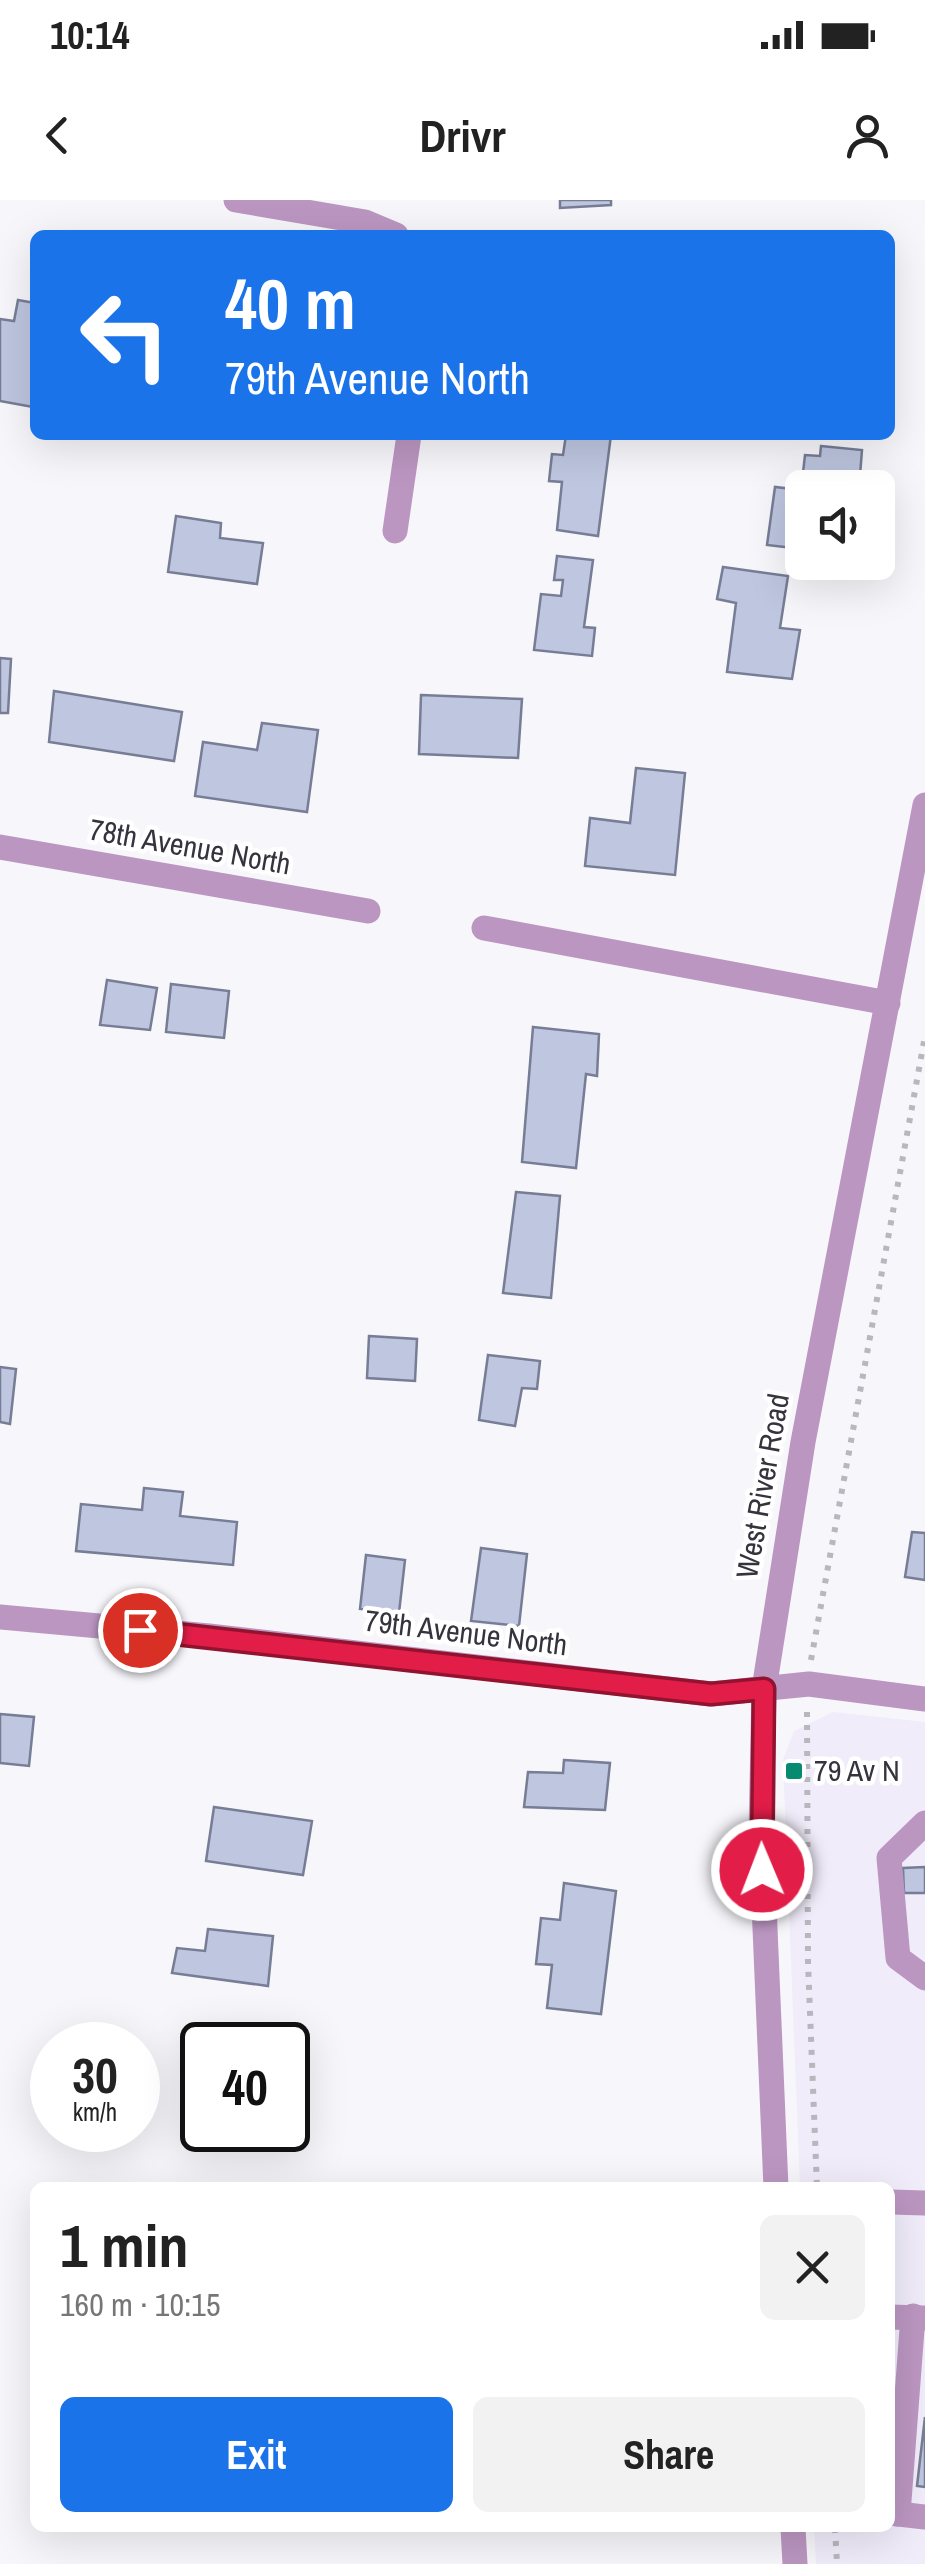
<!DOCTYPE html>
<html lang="en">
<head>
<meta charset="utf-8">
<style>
	body { margin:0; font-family:"Archivo Narrow",sans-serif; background:#f2f2f2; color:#222; height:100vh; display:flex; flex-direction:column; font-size:38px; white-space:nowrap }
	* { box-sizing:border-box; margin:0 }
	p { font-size:32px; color:#767676 }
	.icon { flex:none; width:55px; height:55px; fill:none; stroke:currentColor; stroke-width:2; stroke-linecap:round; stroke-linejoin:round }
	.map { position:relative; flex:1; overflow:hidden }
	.panel { position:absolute; left:30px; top:1982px; width:865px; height:350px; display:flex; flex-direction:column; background:#fff; border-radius:15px; box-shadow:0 10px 40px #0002 }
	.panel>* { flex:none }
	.guide { position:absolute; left:30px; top:30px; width:865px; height:210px; border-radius:15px; box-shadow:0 10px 40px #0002; background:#1a73e8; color:#fff; overflow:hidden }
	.controls { position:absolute; left:785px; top:270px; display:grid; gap:20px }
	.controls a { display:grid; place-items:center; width:110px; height:110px; border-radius:15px; background:#fff; box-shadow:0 10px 40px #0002; font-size:50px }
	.speed { position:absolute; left:30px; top:1822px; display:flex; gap:20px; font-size:50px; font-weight:700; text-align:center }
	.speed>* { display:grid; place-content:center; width:130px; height:130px; border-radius:50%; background:#fff; box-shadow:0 10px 40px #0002; line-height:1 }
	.speed small { font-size:25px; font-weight:400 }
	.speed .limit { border:5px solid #111; border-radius:15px; background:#fff; color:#111 }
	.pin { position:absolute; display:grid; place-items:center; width:85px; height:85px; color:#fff; margin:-42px; border:5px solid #fff; border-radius:50%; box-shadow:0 2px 10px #0007 }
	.me { position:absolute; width:110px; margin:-55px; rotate:359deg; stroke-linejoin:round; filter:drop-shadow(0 0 8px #0008) }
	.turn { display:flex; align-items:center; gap:35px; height:210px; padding:0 30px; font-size:45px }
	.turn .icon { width:130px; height:130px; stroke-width:2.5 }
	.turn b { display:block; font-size:70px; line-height:85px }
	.round { display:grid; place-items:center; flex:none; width:105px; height:105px; border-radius:15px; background:#f2f2f2 }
	.overview { display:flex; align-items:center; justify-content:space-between; height:170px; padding:0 30px }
	h1 { font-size:60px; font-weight:700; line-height:75px }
	.primary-button { display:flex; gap:20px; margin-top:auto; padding:20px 30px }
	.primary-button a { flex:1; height:115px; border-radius:15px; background:#1a73e8; color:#fff; font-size:40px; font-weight:700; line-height:115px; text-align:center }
	.primary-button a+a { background:#f2f2f2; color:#222 }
	.status { display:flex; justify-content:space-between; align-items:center; height:70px; padding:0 50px; background:#fff; direction:ltr }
	.status svg { height:28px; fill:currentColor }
	header { display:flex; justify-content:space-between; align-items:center; height:130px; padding:0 30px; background:#fff; font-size:45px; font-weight:700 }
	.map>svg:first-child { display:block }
	.built { fill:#f0ecfa }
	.building { fill:#bec6e0; stroke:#767d95; stroke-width:2.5 }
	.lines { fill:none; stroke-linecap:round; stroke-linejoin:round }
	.path { stroke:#b8b7bd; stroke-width:6; stroke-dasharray:5 8; stroke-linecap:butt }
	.minor { stroke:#bb96c1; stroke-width:25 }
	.route-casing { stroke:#92132f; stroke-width:25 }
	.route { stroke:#e11d48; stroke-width:18 }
	.poi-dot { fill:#068b71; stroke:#fff; stroke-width:4 }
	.labels { text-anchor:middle; stroke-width:9; stroke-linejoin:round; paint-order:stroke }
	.street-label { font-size:30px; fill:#35333d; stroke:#fff }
	.poi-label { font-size:30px; fill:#35333d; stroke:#fff; text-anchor:start }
</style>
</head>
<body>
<div class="status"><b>10:14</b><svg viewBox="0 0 49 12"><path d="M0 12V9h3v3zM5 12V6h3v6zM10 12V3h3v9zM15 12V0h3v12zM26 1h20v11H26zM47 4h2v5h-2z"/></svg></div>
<header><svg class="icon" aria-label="back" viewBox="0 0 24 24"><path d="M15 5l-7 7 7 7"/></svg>Drivr<svg class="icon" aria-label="person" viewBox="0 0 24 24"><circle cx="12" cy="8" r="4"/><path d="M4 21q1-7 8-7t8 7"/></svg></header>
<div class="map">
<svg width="925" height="2364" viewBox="0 0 925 2364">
	<rect width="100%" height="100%" fill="#f7f6fb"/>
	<path class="built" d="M833,1512L925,1522V2364H816L814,2328H890V1988L800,1987L783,1560L794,1531Z"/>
	<g class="building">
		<path d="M560,0H611V5L560,8Z"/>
		<path d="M18,100L35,103L33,207L0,201V119L14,121Z"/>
		<path d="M566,235H611L598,336L557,330L562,282L549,281L552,254L563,255Z"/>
		<path d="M821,246L862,250L859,288H802V349L767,345L775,287L801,290L805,255L820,256Z"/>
		<path d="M176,316L221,323L220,338L263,343L257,384L168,372Z"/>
		<path d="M557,356L593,360L584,427L595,428L592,456L534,450L541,394L561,396L563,380H554Z"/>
		<path d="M723,367L788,376L780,428L800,430L792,479L727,472L736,403L717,399Z"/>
		<path d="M0,458L11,459L8,513H0Z"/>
		<path d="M54,491L182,512L174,561L49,542Z"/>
		<path d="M421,495L522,499L518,558L419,554Z"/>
		<path d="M262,523L318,530L307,612L195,596L203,542L257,550Z"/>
		<path d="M636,568L685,573L675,675L585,666L590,618L630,623Z"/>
		<path d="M107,780L157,788L150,830L100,825Z"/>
		<path d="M171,784L229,791L224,838L166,832Z"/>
		<path d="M533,827L599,834L597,876L586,874L576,968L522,962Z"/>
		<path d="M516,992L560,996L551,1098L503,1093Z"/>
		<path d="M369,1136L417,1139L415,1181L367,1178Z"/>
		<path d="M488,1155L540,1161L537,1189L522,1188L515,1226L479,1220Z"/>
		<path d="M0,1167L16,1169L10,1224L0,1222Z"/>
		<path d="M144,1288L183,1292L180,1316L237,1322L233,1365L76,1351L81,1304L142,1310Z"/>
		<path d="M912,1332L925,1333V1380L905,1377Z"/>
		<path d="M481,1348L527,1354L519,1426L471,1421Z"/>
		<path d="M366,1355L405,1360L399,1413L360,1409Z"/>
		<path d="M0,1514L34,1517L29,1566L0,1563Z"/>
		<path d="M564,1560L610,1563L605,1610L524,1607L528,1572L563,1573Z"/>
		<path d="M214,1607L312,1621L303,1675L206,1661Z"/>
		<path d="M925,1667V1693H904L903,1668Z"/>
		<path d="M564,1683L616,1691L601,1814L547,1808L552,1765L536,1764L541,1718L560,1720Z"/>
		<path d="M208,1729L273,1736L268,1786L172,1773L177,1748L205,1751Z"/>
		<path d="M925,2217V2287L917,2286Z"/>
	</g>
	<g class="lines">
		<g class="path">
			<path d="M811,1460L925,836"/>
			<path d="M807,1512L808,1762L817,1988"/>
			<path d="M835,2328L837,2364"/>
		</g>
		<g class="minor">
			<path d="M236,0L365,22L396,35"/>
			<path d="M395,331L409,235"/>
			<path d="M0,647L368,711"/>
			<path d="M484,728L888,803"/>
			<path d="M0,1417L209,1436L711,1494L809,1484L925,1499"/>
			<path d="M925,1623L889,1658L898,1758L925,1778"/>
			<path d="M776,1988L761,1634L764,1489L803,1242L925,605"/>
			<path d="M890,2002L925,2003"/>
			<path d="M890,2117L925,2118"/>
			<path d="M890,2313L925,2317"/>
			<path d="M898,2314L913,2116"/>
			<path d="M793,2328L795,2364"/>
		</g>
	</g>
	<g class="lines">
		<defs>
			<path id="route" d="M140,1430L711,1494L764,1489L762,1670"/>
		</defs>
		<use href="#route" class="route-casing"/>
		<use href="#route" class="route"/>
	</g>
	<rect class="poi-dot" x="784" y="1561" width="20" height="20" rx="5"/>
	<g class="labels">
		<g class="street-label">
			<text transform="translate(190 647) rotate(10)" y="10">78th Avenue North</text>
			<text transform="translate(763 1286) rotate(-80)" y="10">West River Road</text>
			<text transform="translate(466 1433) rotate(7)" y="10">79th Avenue North</text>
		</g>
		<g class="poi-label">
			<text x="814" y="1581">79 Av N</text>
		</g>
	</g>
</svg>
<div class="controls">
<a><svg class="icon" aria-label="sound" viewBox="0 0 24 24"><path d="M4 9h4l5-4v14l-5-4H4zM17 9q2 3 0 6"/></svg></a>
</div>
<div class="speed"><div>30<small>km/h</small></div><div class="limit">40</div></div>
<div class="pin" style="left:140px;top:1430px;background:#d93025"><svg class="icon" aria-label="arrive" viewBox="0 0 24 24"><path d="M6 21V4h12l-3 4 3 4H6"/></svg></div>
<svg class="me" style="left:762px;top:1670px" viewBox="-20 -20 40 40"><circle r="17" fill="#e11d48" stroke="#fff" stroke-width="3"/><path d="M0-11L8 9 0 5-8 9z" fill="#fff"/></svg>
<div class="guide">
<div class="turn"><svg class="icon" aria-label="left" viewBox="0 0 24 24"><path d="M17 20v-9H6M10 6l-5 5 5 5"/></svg><div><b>40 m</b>79th Avenue North</div></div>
</div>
<section class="panel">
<div class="overview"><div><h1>1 min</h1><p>160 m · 10:15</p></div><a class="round"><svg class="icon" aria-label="close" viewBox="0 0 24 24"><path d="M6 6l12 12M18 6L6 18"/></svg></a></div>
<div class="primary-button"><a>Exit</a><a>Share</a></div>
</section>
</div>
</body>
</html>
